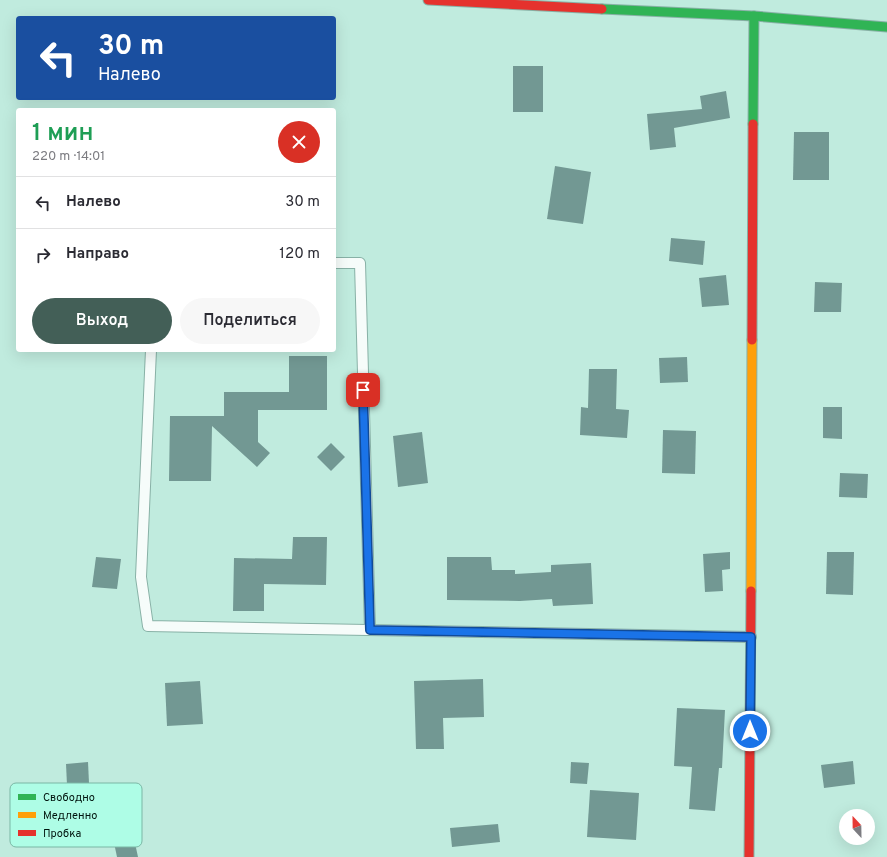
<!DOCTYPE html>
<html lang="ru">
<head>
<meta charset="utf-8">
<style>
	body { margin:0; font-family:Overpass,sans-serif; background:#f7f7f7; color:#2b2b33; height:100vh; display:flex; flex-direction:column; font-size:15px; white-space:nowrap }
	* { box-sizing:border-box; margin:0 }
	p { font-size:13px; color:#7c7c81 }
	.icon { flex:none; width:22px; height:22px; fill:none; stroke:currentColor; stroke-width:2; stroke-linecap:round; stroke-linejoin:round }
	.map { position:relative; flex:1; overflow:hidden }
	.drawer { position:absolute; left:16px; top:108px; width:320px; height:244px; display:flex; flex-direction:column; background:#fff; border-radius:4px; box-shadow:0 4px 16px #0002 }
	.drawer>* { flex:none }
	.top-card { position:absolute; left:16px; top:16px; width:320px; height:84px; border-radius:4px; box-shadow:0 4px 16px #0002; background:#1a4fa0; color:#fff; overflow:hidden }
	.needle { width:26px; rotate:338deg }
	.tools { position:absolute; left:839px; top:809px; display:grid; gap:8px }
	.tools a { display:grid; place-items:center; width:36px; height:36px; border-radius:50%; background:#fff; box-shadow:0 4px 16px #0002; font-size:20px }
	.pin { position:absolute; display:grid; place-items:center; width:34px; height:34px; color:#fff; margin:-17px; border-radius:8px; box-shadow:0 2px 6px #0006 }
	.me { position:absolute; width:44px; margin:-22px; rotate:0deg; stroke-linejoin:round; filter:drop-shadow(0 0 3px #0008) }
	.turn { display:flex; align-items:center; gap:14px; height:84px; padding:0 16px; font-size:18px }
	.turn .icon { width:52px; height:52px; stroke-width:2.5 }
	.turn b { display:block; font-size:28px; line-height:34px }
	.round { display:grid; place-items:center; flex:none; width:42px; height:42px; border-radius:21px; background:#f7f7f7 }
	.overview { display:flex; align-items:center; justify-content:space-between; height:68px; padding:0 16px }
	h1 { font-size:24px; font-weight:600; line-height:30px; color:#1e9e55 }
	.cta { display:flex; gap:8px; margin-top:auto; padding:8px 16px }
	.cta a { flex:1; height:46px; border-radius:24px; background:#435f57; color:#fff; font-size:16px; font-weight:600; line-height:46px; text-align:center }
	.cta a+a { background:#f7f7f7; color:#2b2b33 }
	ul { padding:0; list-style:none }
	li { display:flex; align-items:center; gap:12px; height:52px; padding:0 16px; border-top:1px solid #e1e1e2 }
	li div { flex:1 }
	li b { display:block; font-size:15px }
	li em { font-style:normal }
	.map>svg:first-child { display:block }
	.building { fill:#729893 }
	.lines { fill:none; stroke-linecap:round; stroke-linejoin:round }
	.lane-casing { stroke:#88b1a6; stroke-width:12 }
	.fast-casing { stroke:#88b1a6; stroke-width:11 }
	.slow-casing { stroke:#88b1a6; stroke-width:11 }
	.jam-casing { stroke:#88b1a6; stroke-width:11 }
	.lane { stroke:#f6fcfa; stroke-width:10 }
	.fast { stroke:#30b455; stroke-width:9 }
	.slow { stroke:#ff9f0a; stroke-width:9 }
	.jam { stroke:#e5322d; stroke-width:9 }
	.route-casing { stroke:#114b97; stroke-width:10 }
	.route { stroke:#1a73e8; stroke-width:7 }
	.key { fill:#aefde6; stroke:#7ab7a5; stroke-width:1 }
	.key-label { font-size:11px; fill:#00140e }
</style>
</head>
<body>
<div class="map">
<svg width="887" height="857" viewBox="0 0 887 857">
	<rect width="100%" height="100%" fill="#c0ebde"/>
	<g class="building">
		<rect x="513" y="66" width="30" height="46"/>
		<path d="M726,91L730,118L674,128L676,147L650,150L647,114L702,109L700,96Z"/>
		<path d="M794,132H829V180H793Z"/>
		<path d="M555,166L591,172L583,224L547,219Z"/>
		<path d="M671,238L705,241L703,265L669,261Z"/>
		<path d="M726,275L729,305L702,307L699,278Z"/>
		<path d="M815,282L842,283L841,312H814Z"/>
		<path d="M289,356H327V410H258V442L270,453L257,467L212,426L211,481H169L170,416H224V392H289Z"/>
		<path d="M687,357L688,382L660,383L659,358Z"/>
		<path d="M589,369H617L616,409L629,410L627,438L580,435L581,407L588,408Z"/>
		<path d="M823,407H842V439L823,438Z"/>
		<path d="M663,430L696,431L695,474L662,473Z"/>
		<path d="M422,432L428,483L398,487L393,436Z"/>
		<path d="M331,443L345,457L331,471L317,457Z"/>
		<path d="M840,473L868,474L867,498L839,497Z"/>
		<path d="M293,537H327L326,585L264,584V611H233L234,558L292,559Z"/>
		<path d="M730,552V569L722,570L723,591L705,592L703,554Z"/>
		<path d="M827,552H854L853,595L826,594Z"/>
		<path d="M96,557L121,559L117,589L92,587Z"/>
		<path d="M447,557H491L492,570H515V574L551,572V565L591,563L593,604L553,606L552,599L520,601L447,600Z"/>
		<path d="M483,679L484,717L443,718L444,749H416L414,681Z"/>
		<path d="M200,681L203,724L167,726L165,683Z"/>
		<path d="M677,708L725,710L722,768H719L715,811L689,809L692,767L674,766Z"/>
		<path d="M853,761L855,784L824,788L821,765Z"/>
		<path d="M88,762L89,783L67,785L66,764Z"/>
		<path d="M571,762L589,763L587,784L570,783Z"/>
		<path d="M590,790L639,793L636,840L587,837Z"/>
		<path d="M498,824L500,842L452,847L450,828Z"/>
		<path d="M133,834L138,857H117L113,838Z"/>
	</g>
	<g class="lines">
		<defs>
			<g id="lane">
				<path d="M334,263H360L370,630"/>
				<path d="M151,350L141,577L148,626L751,637"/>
			</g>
			<g id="fast">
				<path d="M602,9L754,16L887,27"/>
				<path d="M753,124L754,16"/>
			</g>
			<path id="slow" d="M751,591L752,340"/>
			<g id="jam">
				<path d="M428,0L602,9"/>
				<path d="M752,340L753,124"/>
				<path d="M749,857L751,591"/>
			</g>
		</defs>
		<use href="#lane" class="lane-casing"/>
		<use href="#fast" class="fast-casing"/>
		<use href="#slow" class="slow-casing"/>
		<use href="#jam" class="jam-casing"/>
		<use href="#lane" class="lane"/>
		<use href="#fast" class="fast"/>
		<use href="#slow" class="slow"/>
		<use href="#jam" class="jam"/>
	</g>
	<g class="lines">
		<defs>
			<path id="route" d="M363,390L370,630L751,637L750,731"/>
		</defs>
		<use href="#route" class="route-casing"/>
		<use href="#route" class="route"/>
	</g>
	<rect x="10" y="783" width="132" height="64" rx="6" class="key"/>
	<rect x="18" y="794" width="18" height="6" fill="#30b455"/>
	<rect x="18" y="812" width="18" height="6" fill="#ff9f0a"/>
	<rect x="18" y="830" width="18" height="6" fill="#e5322d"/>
	<g class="key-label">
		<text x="43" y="801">Свободно</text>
		<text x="43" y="819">Медленно</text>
		<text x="43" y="837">Пробка</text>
	</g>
</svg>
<div class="tools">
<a><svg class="needle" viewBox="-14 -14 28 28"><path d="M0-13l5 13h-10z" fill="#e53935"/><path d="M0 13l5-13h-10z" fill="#7c7c81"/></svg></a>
</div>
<div class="pin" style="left:363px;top:390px;background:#d93025"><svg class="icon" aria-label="arrive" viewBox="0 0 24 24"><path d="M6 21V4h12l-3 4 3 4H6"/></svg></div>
<svg class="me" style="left:750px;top:731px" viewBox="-20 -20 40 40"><circle r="17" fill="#1a73e8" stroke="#fff" stroke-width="3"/><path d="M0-11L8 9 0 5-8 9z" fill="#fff"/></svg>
<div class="top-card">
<div class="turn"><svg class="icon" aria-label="left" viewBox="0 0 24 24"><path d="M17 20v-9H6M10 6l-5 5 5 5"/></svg><div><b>30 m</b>Налево</div></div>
</div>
<section class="drawer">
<div class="overview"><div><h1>1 мин</h1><p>220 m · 14:01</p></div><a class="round" style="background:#d93025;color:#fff"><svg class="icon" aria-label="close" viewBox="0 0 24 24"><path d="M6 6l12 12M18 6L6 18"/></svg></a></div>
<ul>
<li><svg class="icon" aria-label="left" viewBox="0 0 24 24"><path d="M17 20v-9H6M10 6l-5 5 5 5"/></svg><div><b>Налево</b></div><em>30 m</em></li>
<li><svg class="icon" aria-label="right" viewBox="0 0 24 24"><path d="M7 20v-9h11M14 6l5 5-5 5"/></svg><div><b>Направо</b></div><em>120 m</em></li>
</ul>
<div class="cta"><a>Выход</a><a>Поделиться</a></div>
</section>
</div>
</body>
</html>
